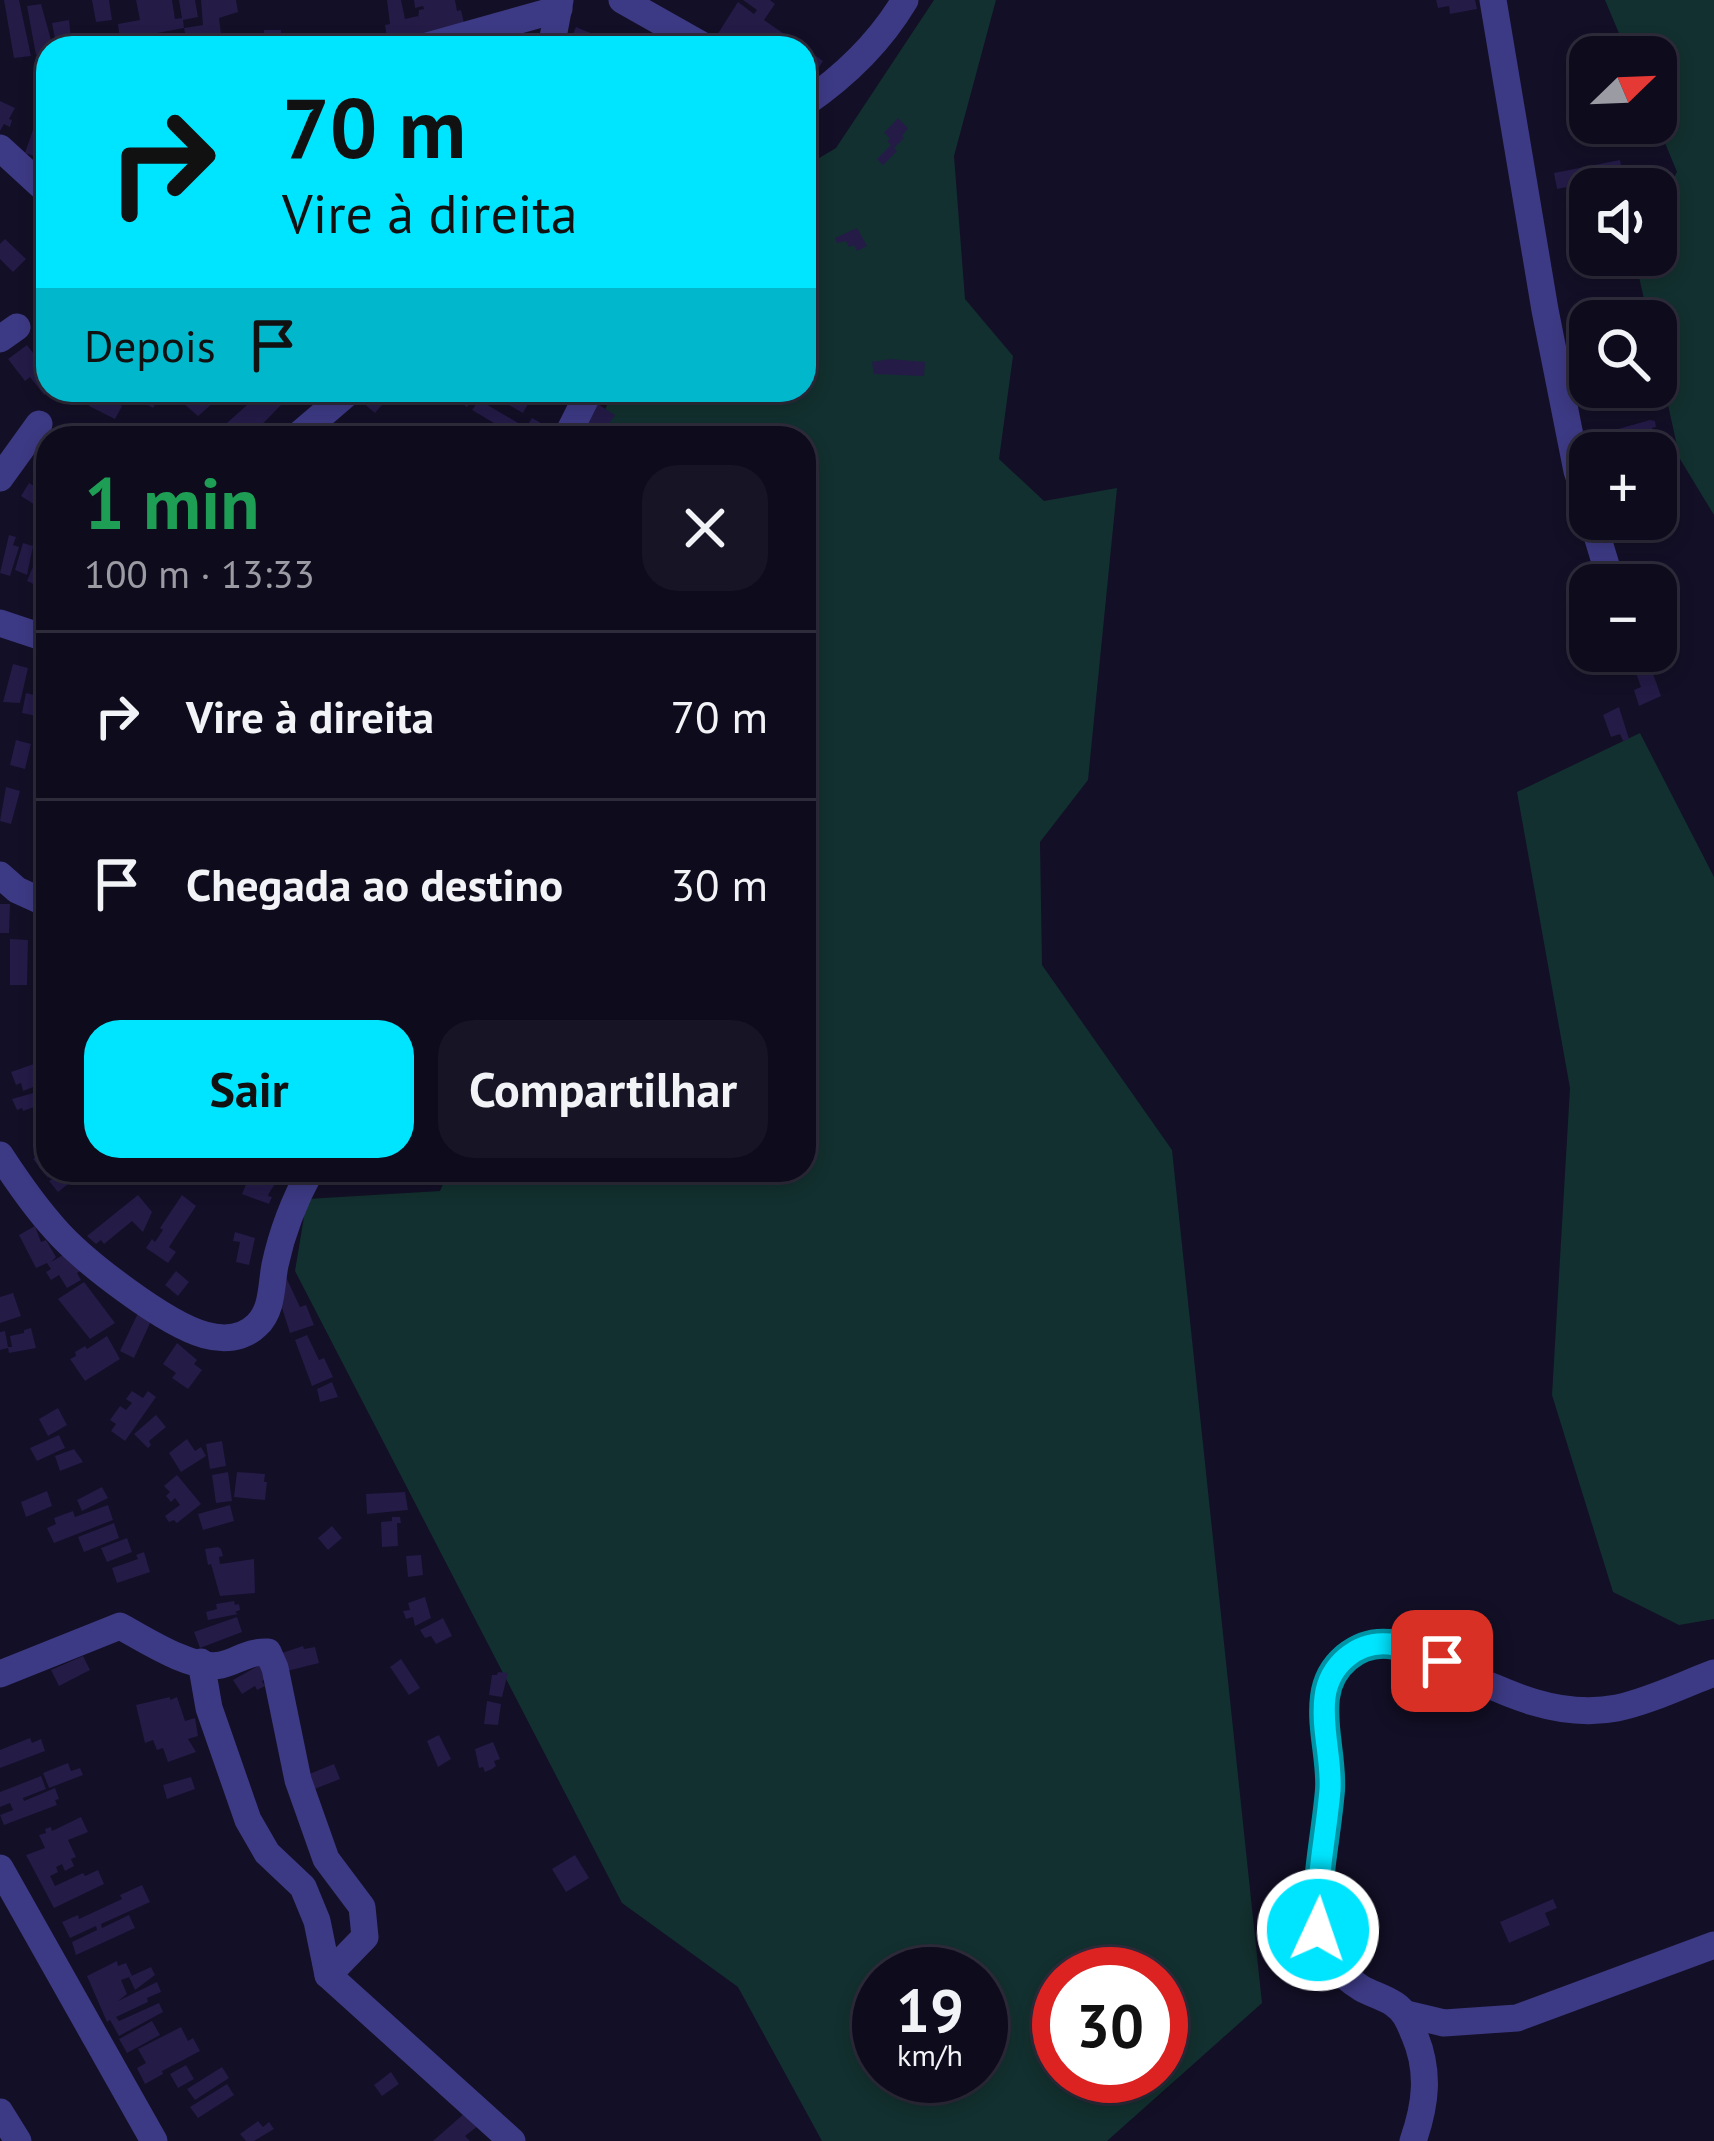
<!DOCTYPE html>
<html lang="pt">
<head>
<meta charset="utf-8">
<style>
	body { margin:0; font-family:"PT Sans",sans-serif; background:#171425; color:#f1f3f6; height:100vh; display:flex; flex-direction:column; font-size:45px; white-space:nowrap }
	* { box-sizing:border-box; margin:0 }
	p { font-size:39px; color:#9b9ba3 }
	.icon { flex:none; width:66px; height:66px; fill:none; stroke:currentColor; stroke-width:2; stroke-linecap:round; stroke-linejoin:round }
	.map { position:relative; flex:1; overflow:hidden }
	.drawer { position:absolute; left:36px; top:426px; width:780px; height:756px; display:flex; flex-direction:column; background:#0e0b1c; border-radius:36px; box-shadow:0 6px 18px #0003,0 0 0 3px #2e2b3b }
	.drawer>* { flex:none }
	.hud { position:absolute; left:36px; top:36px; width:780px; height:366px; border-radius:36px; box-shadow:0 6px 18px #0003,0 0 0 3px #2e2b3b; background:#00e5ff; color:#111; overflow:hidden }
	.needle { width:78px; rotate:67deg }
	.tools { position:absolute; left:1569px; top:36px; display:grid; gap:24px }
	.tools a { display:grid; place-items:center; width:108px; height:108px; border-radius:24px; background:#0e0b1c; box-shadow:0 6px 18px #0003,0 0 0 3px #2e2b3b; font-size:60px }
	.speed { position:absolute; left:852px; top:1947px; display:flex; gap:24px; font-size:60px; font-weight:700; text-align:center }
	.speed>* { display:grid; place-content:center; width:156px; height:156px; border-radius:50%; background:#0e0b1c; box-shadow:0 6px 18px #0003,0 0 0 3px #2e2b3b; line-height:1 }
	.speed small { font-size:30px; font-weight:400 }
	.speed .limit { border:18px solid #d22; background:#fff; color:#111 }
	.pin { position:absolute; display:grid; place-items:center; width:102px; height:102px; color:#fff; margin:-51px; border-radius:24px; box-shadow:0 6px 18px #0006 }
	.me { position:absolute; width:132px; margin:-66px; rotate:3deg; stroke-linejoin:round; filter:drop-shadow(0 0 9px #0008) }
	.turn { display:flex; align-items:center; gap:42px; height:252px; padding:0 48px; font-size:54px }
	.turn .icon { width:156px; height:156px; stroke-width:2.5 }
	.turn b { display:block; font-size:84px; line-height:102px }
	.then { display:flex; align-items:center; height:114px; padding:0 48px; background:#0003; gap:24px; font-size:45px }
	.round { display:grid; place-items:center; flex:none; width:126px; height:126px; border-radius:36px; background:#171425 }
	.head { display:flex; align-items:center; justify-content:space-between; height:204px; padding:0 48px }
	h1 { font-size:72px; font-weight:700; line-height:90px; color:#1e9e55 }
	.action { display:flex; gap:24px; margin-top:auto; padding:24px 48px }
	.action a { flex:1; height:138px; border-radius:36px; background:#00e5ff; color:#111; font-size:48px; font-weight:700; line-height:138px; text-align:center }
	.action a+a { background:#171425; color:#f1f3f6 }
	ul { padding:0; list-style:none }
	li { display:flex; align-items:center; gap:36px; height:168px; padding:0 48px; border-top:3px solid #2e2b3b }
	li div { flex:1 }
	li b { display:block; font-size:45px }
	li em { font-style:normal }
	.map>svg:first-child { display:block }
	.green { fill:#12302f; fill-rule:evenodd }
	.building { fill:#241b47 }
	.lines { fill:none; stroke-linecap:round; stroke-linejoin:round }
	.minor { stroke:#3d3a85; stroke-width:27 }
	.route-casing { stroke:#0095a6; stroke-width:30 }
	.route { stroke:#00e5ff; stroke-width:21 }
</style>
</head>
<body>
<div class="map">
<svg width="1714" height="2141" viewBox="0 0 1714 2141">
	<rect width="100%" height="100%" fill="#130f26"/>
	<g class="green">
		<path d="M934,0H996L954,156L965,299L1013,356L999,459L1044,501L1117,488L1088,780L1040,842L1042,965L1172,1150L1262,2003L1107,2141H822L738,1987L622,1903L295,1271L307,1199L440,1191L449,1170H804V438H592L614,390H804V167L836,148ZM879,1974H981V2076H879ZM1059,1974H1161V2076H1059Z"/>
		<path d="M1605,0H1714V515L1680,459L1656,351V321H1649L1634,255H1656V209L1677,172L1656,121V57H1629Z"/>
		<path d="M1640,733L1714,877V1619L1679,1625L1613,1592L1552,1395L1570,1088L1517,792Z"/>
	</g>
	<g class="building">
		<path d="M4,0H19L31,56L14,58Z"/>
		<path d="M92,0H109L112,20L96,22Z"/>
		<path d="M136,0H172L175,19L182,18L179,0H195L198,17L183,20L184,28L120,40L118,24L140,20Z"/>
		<path d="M201,0H236L238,12L219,18L222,42L216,43L217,48H188L184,28L203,25Z"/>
		<path d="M387,0H401L405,19L418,16V19L419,10L424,9L423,6L415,8L414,0H455L457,11L461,10L464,23L388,44L385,25L390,24Z"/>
		<path d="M743,0H770L775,4L764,20L823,61L814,75L804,68V48H736L717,35L738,2L754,14L757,10Z"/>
		<path d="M1436,0H1475L1477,9L1450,14L1449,6L1438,8Z"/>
		<path d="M41,4L51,40L55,39L52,23L69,20L72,48H48V53L36,55L27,6Z"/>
		<path d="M576,27L600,37L595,48H567Z"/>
		<path d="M264,30H281L280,48H264Z"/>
		<path d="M533,34L538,40L536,48H490L495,39Z"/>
		<path d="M0,101L15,108L9,119L12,120L10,127L4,124L0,131Z"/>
		<path d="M898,118L908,128L902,136L904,138L894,148L897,151L883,165L877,159L891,145L887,141L890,138L884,133Z"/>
		<path d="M36,121L48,125V141L46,147L38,145L34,156L25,153Z"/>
		<path d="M1620,160L1623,176L1557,189L1554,173Z"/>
		<path d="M857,228L867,246L857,251L854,245L849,247L846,241L837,243L835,238Z"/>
		<path d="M5,239L26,259L13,272L0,259V244Z"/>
		<path d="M48,341V361L43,365L48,372V392L44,395L30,377L25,381L8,359L27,345L33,353Z"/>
		<path d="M890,359L925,362L924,376L874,374L872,362Z"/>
		<path d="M137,390H155L162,394L153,408L133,396Z"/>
		<path d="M168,390H195L189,395L191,398L194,395L197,398L206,390H228L198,416Z"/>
		<path d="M264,390H272L283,403L249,438H204L212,426L219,430Z"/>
		<path d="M372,390H377L387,399L375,413L362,402Z"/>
		<path d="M460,390H484L479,398L475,396L467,407L454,398Z"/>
		<path d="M502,390H528L534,393L523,413L498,399Z"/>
		<path d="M97,392L122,406L115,419L89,406Z"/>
		<path d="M479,400L520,424L514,435L472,410Z"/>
		<path d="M596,403L615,415L601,436L582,422Z"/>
		<path d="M532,418L550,428L544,438H530L522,434Z"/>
		<path d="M1650,420L1655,421L1656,427L1652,428L1658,451L1624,453L1618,429Z"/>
		<path d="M29,483L48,494L46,512L21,496Z"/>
		<path d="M9,535L16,537L13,545L19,547L10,576L0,573Z"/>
		<path d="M23,543L33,546L27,575L15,570Z"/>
		<path d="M43,543L48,545V574L42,588L27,581Z"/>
		<path d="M1646,654L1661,696L1639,706L1634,690L1641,687L1631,659Z"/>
		<path d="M13,664L28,668L20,703L3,702Z"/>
		<path d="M26,693L39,696L36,716L22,713Z"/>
		<path d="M43,694L48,695L47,730L37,727Z"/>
		<path d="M1619,707L1629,739L1623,741L1620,734L1611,737L1603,715Z"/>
		<path d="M16,740L31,744L25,769L10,765Z"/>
		<path d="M6,787L20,791L11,824L0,821Z"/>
		<path d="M0,904H10L9,933H0Z"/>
		<path d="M10,939L28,940L27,985H10Z"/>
		<path d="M48,1059V1068L46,1069L48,1102L23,1111L22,1108L17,1110L12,1099L37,1092L36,1086L23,1091L21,1083L16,1085L11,1072Z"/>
		<path d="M48,1146V1170H55L48,1178L33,1159Z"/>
		<path d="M67,1170H86L58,1192L49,1181Z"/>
		<path d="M250,1175L261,1181L263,1177L275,1184L269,1193L268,1196L272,1197L269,1204L242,1194Z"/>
		<path d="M138,1195L152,1212L143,1232L132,1221L104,1244L101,1240L96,1244L87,1236Z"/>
		<path d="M182,1195L196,1206L169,1247L176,1252L168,1263L146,1248L152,1239L155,1242L163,1230L160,1228Z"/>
		<path d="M35,1226L41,1242L46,1240L56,1257L51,1262L68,1252L82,1270L77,1273L81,1280L67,1288L59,1275L51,1280L46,1272L51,1269L47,1263L36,1268L19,1235Z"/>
		<path d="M235,1232L255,1238L249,1265L236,1262L240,1242L233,1241Z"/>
		<path d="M176,1271L189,1282L178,1296L165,1285Z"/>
		<path d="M285,1275L300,1307L306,1305L314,1325L290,1333L277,1292Z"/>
		<path d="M84,1282L115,1323L90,1339L58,1299Z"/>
		<path d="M13,1293L21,1316L0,1323V1297Z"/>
		<path d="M139,1311L152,1319L134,1358L120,1351Z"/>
		<path d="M31,1328L36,1348L9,1353L8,1348L0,1350V1332L5,1331L8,1347H12L10,1336L24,1333V1330Z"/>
		<path d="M307,1335L319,1360L324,1358L333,1377L312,1386L295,1340Z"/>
		<path d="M107,1336L120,1359L85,1381L70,1359L76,1356L75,1352L85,1346L87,1349Z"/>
		<path d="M177,1343L197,1360L194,1364L202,1370L188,1389L172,1378L176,1373L163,1364Z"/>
		<path d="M332,1382L338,1397L320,1402L317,1389Z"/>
		<path d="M132,1391L143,1398L148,1391L156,1397L125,1441L111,1431L116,1424L110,1420L120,1406L126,1410L132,1403L126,1399Z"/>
		<path d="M58,1408L67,1425L48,1436L39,1419Z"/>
		<path d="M156,1415L166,1427L149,1441L151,1445L148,1448L134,1434Z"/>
		<path d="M59,1435L65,1448L37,1461L30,1448Z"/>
		<path d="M187,1439L195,1451L201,1447L206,1456L181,1472L169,1453Z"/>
		<path d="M222,1441L226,1466L210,1469L206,1444Z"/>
		<path d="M74,1449L83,1462L60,1471L55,1456Z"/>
		<path d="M228,1472L232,1501L216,1503L212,1475Z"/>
		<path d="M237,1472L265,1474L264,1482H267L265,1500L234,1497Z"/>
		<path d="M177,1475L201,1504L177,1523L174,1520L169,1522L165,1516L180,1505L175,1498L171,1502L166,1496L170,1492L164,1486Z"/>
		<path d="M102,1487L108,1498L82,1511L77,1500Z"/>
		<path d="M47,1491L52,1506L26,1517L21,1502Z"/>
		<path d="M405,1492L408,1510L367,1514L366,1494Z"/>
		<path d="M108,1505L113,1520L54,1543L47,1528L56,1524L54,1518L73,1511L75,1517Z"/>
		<path d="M230,1505L234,1521L203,1530L198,1514Z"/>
		<path d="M392,1517H400L401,1523H397L398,1546L382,1547L381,1522L392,1521Z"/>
		<path d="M114,1523L119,1538L84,1552L78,1537Z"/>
		<path d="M332,1526L342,1538L328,1550L318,1538Z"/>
		<path d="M127,1538L132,1552L107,1562L101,1548Z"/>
		<path d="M218,1547L221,1549L223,1556L219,1557L220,1564L254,1559L255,1593L220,1596L211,1564L208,1565L205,1549Z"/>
		<path d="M144,1552L150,1572L117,1583L112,1568L138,1559L136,1555Z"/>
		<path d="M421,1555L423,1575L408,1577L406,1556Z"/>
		<path d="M425,1597L431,1618L415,1626L413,1617L406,1619L403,1611L410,1610L408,1603Z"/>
		<path d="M234,1601L235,1605L239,1604L240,1610L235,1612L238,1614L208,1620L206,1612L217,1609L216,1604Z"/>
		<path d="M237,1617L242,1632L200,1648L194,1632Z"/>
		<path d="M443,1618L452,1636L436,1644L431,1636L425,1638L420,1630Z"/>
		<path d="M303,1646L304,1649L315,1647L319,1663L287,1671L282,1653Z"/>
		<path d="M83,1656L90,1670L59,1686L51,1670Z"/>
		<path d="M401,1659L420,1688L409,1695L390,1667Z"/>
		<path d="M265,1662L273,1675L262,1681L265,1686L257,1690L255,1686L242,1694L233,1680Z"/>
		<path d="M498,1672L508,1673L502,1697L489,1695L492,1675H497Z"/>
		<path d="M170,1697V1700L177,1697L185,1721L195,1718L198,1736L188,1739L196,1752L168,1762L163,1748L157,1750L153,1740L145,1743L136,1705Z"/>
		<path d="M487,1701L501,1704L498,1725L484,1724Z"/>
		<path d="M439,1735L451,1759L438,1767L427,1741Z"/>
		<path d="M30,1738L32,1743L41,1739L45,1751L0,1768V1750Z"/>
		<path d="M493,1742L500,1759L494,1761L496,1766L492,1769L485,1772L483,1767L479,1768L475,1749Z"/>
		<path d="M68,1763L71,1771L80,1768L83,1775L49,1788L43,1773Z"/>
		<path d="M334,1764L340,1779L307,1792L302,1777Z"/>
		<path d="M41,1776L46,1789L23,1798L24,1801L55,1788L59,1799L55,1800L57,1805L4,1825L0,1815L13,1810L10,1803L0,1807V1792Z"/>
		<path d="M191,1777L195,1789L167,1799L163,1785Z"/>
		<path d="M81,1817L88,1832L68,1840L76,1857L71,1859L74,1866L65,1871L62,1864L56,1867L58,1872L50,1876L55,1886L83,1873L85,1876L98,1870L104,1884L54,1908L26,1855L45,1848L39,1835L46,1833L45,1829L51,1827L52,1831Z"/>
		<path d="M575,1855L589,1878L566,1892L552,1869Z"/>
		<path d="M142,1885L150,1902L101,1924L102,1928L129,1915L135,1928L76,1955L72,1942L97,1930L96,1926L70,1938L62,1922L78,1915L79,1919L122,1899L120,1895Z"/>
		<path d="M1553,1899L1557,1908L1545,1913L1550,1925L1509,1943L1500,1922Z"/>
		<path d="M117,1961L118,1966L126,1963L132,1976L121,1980L127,1994L118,2001L157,1982L161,1992L147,1998L148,2002L116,2017L119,2021L159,2003L163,2012L119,2036L110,2020L107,2022L87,1976Z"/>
		<path d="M151,1967L155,1975L135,1990L129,1977Z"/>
		<path d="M152,2021L160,2035L127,2053L119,2039Z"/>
		<path d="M181,2027L188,2041L193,2038L200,2051L162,2071L163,2074L145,2084L137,2068L146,2063L138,2049Z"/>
		<path d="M186,2065L194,2079L178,2088L170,2074Z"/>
		<path d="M222,2067L229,2078L195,2100L187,2089Z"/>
		<path d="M391,2072L399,2084L382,2096L374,2085Z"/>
		<path d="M227,2084L234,2095L198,2118L190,2107Z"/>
		<path d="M466,2112L478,2126L465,2136L470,2141H433Z"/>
		<path d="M258,2121L263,2127L269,2122L274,2129L254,2141H246L240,2134Z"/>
	</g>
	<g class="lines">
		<g class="minor">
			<path d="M622,0L707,48"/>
			<path d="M1493,0L1545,310L1577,471L1590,512"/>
			<path d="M420,48L559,9"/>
			<path d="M551,48L560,0"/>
			<path d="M804,104C845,76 880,42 905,0"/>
			<path d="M0,148L48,192"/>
			<path d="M0,339L17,327"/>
			<path d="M295,438L351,390"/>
			<path d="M566,438L590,390"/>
			<path d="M0,478L39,424"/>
			<path d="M1592,519L1612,585"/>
			<path d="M0,623L48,639"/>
			<path d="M0,875L17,890L48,904"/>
			<path d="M0,1155C17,1181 34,1206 55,1229C83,1261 165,1324 205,1335C223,1340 243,1339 257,1325C273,1310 271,1285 275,1265C282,1232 295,1199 311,1170"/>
			<path d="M201,1662L209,1708L248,1820L267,1853L303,1887L317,1921L328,1975"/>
			<path d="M0,1674L120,1626C144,1639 193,1671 221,1665C238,1661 249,1651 268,1652L275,1668L298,1780L326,1859L362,1907L365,1937L328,1975L512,2141"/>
			<path d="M0,1868L154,2141"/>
			<path d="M1406,2014L1444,2023L1517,2018L1714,1945"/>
			<path d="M0,2112L18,2141"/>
			<path d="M1413,2141C1426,2104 1430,2071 1414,2034C1409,2022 1405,2011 1394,2004C1384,1997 1371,1994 1361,1988C1340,1975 1323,1955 1318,1930C1314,1912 1318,1893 1320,1875C1325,1845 1330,1813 1331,1783C1331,1746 1313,1698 1337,1666C1352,1644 1381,1643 1404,1646C1472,1673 1540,1723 1617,1708C1650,1701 1682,1685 1714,1673"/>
		</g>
	</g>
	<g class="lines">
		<defs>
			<path id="route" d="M1318,1930C1315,1883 1326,1837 1330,1790C1332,1760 1321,1728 1325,1697C1329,1665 1357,1641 1389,1644C1408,1646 1425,1655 1442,1661"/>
		</defs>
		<use href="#route" class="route-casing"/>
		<use href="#route" class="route"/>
	</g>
</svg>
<div class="tools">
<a><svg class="needle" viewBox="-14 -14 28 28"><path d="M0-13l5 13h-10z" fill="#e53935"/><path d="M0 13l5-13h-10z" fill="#9b9ba3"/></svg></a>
<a><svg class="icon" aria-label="sound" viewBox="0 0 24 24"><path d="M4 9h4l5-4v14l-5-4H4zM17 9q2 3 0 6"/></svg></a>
<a><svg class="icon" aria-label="search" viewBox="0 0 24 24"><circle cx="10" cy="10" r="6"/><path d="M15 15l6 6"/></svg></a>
<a>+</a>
<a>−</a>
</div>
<div class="speed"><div>19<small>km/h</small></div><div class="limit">30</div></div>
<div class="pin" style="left:1442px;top:1661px;background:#d93025"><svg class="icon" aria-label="arrive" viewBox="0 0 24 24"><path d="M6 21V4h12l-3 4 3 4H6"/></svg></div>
<svg class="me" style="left:1318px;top:1930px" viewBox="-20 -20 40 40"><circle r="17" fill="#00e5ff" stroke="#fff" stroke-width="3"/><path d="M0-11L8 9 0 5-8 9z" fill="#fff"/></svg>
<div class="hud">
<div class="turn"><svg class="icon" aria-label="right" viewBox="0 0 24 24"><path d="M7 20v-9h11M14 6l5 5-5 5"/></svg><div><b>70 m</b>Vire à direita</div></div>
<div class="then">Depois<svg class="icon" aria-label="arrive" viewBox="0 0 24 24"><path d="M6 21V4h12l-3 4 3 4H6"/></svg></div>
</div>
<section class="drawer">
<div class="head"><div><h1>1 min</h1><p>100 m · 13:33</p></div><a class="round"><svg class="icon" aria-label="close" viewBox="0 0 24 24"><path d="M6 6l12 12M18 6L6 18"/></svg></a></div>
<ul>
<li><svg class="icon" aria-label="right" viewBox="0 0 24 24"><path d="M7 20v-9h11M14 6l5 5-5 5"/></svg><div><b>Vire à direita</b></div><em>70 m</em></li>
<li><svg class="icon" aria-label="arrive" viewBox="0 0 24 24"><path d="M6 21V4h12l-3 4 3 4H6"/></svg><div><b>Chegada ao destino</b></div><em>30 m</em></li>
</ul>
<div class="action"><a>Sair</a><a>Compartilhar</a></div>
</section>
</div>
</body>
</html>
